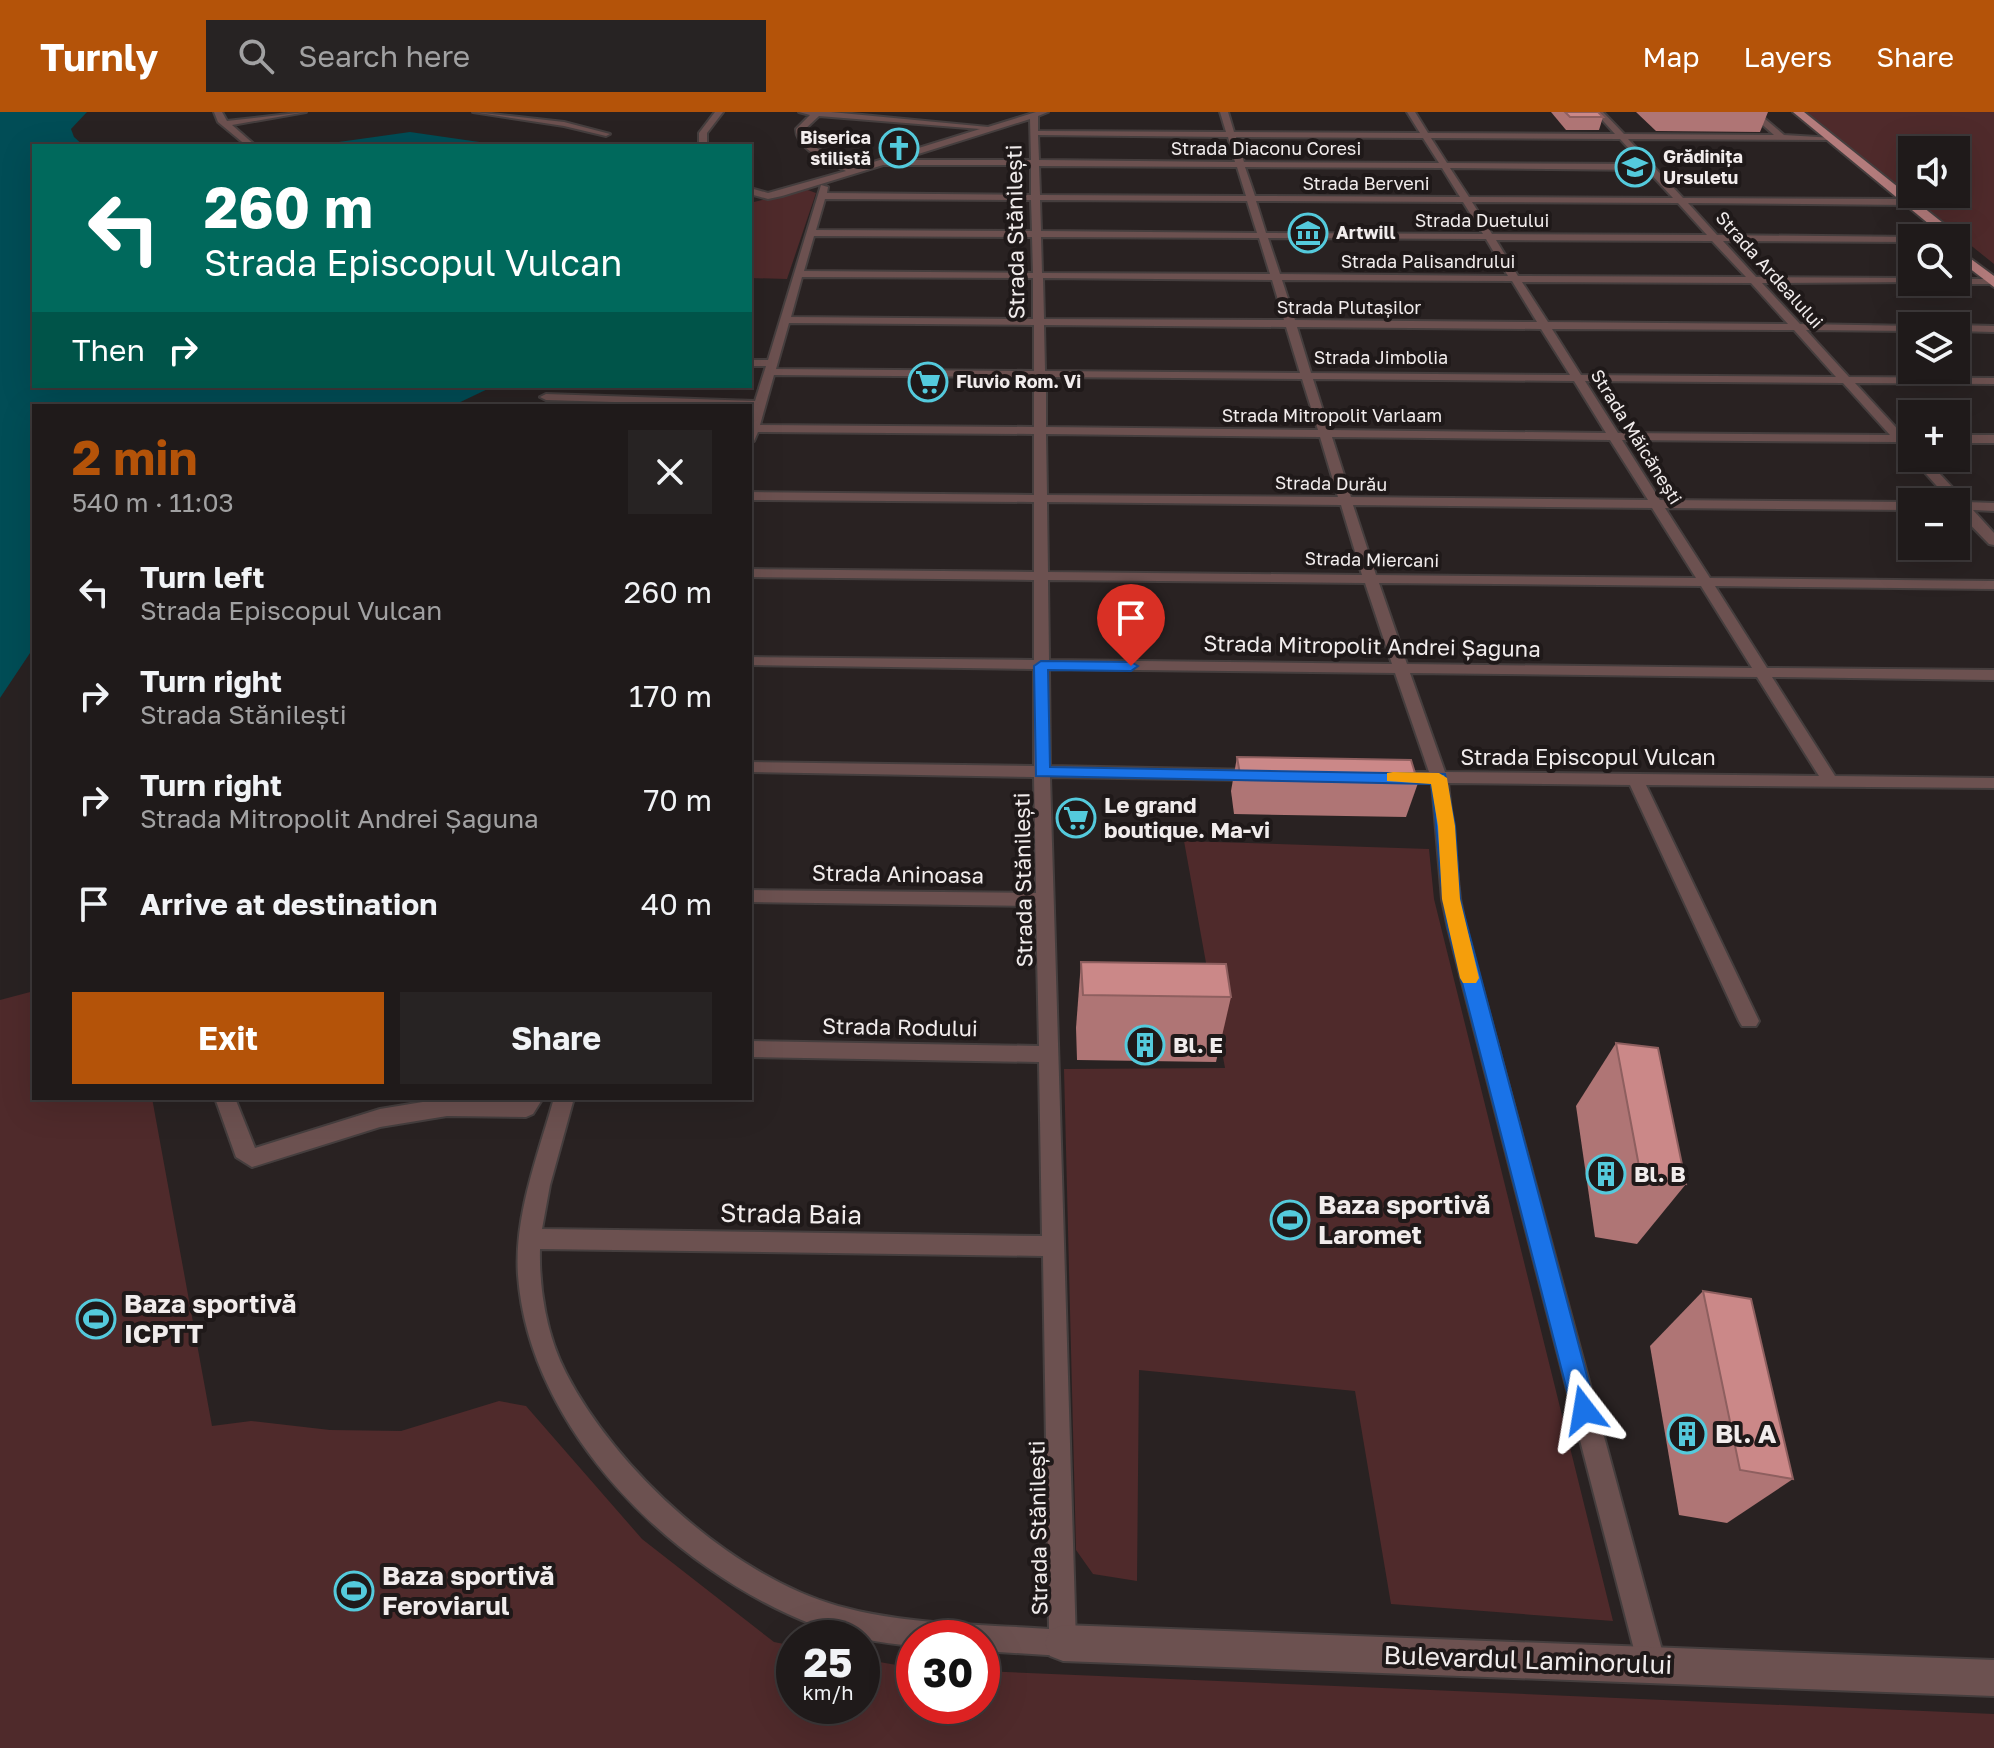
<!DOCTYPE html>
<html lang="en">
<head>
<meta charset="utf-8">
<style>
	body { margin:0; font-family:"Golos Text",sans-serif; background:#272323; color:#f1f3f6; height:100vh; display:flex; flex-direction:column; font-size:30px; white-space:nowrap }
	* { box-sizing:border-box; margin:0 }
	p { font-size:26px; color:#a1a1a2 }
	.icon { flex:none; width:44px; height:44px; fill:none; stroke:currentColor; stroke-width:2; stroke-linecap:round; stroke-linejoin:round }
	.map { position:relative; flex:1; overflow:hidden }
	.panel { position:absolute; left:32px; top:292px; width:720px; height:696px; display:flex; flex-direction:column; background:#1f1a1a; border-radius:0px; box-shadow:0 8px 32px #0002,0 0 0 2px #3c3839 }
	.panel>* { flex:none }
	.top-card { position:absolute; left:32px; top:32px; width:720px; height:244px; border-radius:0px; box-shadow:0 8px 32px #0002,0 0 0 2px #3c3839; background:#00695c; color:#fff; overflow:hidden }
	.controls { position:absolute; left:1898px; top:24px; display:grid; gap:16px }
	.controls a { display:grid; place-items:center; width:72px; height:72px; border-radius:0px; background:#1f1a1a; box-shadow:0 8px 32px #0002,0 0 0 2px #3c3839; font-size:40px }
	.speed { position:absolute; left:776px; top:1508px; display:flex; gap:16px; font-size:40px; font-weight:700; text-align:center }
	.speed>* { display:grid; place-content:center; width:104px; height:104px; border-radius:50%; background:#1f1a1a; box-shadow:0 8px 32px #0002,0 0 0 2px #3c3839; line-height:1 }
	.speed small { font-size:20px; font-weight:400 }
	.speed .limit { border:12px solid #d22; background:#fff; color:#111 }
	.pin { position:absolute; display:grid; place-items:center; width:68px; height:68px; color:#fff; margin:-82px -34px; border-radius:50% 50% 50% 0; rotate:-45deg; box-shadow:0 0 8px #0007 }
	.pin .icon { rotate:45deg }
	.me { position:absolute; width:88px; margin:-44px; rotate:346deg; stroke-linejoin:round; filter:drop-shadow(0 0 6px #0008) }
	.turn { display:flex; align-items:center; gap:28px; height:168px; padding:0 40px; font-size:36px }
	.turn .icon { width:104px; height:104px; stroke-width:2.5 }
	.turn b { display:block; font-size:56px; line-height:68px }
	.then { display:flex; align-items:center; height:76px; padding:0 40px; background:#0003; gap:16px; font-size:30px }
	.round { display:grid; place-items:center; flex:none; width:84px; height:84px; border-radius:0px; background:#272323 }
	.headline { display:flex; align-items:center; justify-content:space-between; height:136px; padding:0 40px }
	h1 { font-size:48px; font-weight:700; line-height:60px; color:#b45309 }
	.button { display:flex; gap:16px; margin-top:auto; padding:16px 40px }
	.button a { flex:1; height:92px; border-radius:0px; background:#b45309; color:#fff; font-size:32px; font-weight:700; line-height:92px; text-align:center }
	.button a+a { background:#272323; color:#f1f3f6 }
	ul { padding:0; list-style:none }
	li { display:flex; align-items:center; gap:24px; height:104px; padding:0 40px }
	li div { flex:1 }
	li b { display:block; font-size:30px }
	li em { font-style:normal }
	header { display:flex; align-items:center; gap:48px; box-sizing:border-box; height:112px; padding:0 40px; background:#b45309; color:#fff }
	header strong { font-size:38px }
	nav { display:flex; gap:44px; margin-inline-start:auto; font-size:28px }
	.search { width:560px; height:72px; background:#272323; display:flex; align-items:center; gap:20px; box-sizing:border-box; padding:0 28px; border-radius:0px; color:#a1a1a2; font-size:30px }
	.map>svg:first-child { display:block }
	.green { fill:#4f2a2b; fill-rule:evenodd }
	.water { fill:#014d56 }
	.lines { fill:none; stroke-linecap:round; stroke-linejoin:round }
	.minor-casing { stroke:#453e3e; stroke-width:4 }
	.tertiary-casing { stroke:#453e3e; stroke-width:4 }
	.primary-casing { stroke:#453e3e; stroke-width:4 }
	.minor { fill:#6c5150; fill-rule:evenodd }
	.tertiary { fill:#6c5150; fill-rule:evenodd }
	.primary { fill:#b47c7c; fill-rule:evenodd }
	.wall { fill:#af7575 }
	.building { fill:#cb8888; stroke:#8e5f5f; stroke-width:2 }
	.route { fill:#1a73e8; stroke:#114b97; stroke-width:2 }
	.slow { fill:#f59e0b }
	.labels { text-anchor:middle; stroke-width:8; stroke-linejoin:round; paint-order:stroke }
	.far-poi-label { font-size:18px; font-weight:bold; fill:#f1ecec; stroke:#1f1919; text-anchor:start }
	.far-street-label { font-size:18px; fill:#f1ecec; stroke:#1f1919 }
	.street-label { font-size:22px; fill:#f1ecec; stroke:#1f1919 }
	.poi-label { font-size:22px; font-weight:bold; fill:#f1ecec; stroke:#1f1919; text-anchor:start }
	.near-poi-label { font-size:26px; font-weight:bold; fill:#f1ecec; stroke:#1f1919; text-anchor:start }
	.near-street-label { font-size:26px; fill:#f1ecec; stroke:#1f1919 }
</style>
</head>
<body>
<header>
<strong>Turnly</strong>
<div class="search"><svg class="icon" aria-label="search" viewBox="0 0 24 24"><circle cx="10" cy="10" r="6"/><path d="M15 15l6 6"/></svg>Search here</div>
<nav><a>Map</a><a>Layers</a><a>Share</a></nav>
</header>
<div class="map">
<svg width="1994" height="1636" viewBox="0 0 1994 1636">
	<rect width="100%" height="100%" fill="#292222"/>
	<g class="green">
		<path d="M1805,0H1994V152ZM1912,38H1956V82H1912Z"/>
		<path d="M805,77L816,81L787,167L750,166V91Z"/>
		<path d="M1184,729L1429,737L1434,787L1613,1509L1391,1492L1355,1279L1139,1258L1137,1469L1093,1462L1076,1438L1064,957L1225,956Z"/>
		<path d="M34,879V986H152L212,1314L251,1309L330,1318L401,1319L499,1289L526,1294L642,1427L774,1530L794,1534V1594H862V1547L914,1556V1594H982V1559L1994,1602V1636H0V888Z"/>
	</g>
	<g class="water">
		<path d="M0,0H87L71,17L74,25L84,34H34V274H494L452,294H34V535L0,586Z"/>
		<path d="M410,20L507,34H310Z"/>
	</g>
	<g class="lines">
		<defs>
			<g id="minor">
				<path d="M214,0H222L227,9L306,0L232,13L256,34H247L218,10Z"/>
				<path d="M473,0L564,10L610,22L606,24L564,14Z"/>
				<path d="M715,0H723L707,21V34H699V21Z"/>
				<path d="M799,0H831L988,15L1036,0H1048L1038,4V19L1226,20L1220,0H1228L1234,20L1420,21L1407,0H1415L1428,21L1615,22L1595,0H1603L1624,22L1774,23L1748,0H1757L1784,23L1834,26L1830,28L1628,27L1683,86L1910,87L1914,90L1910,93L1688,91L1717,123L1915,125L1912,130L1723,129L1756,165L1912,166V170H1916L1762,171L1800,212L1916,214H1912V219L1806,218L1849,265L1994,266V272L1855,271L1903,323H1912V344L1897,330L1622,328L1660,388L1912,390V398L1665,396L1710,466L1994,469V477L1715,474L1767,556L1994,558V568L1772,565L1835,664L1994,666V676L1646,673L1759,909L1756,914H1742L1739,909L1630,673L1448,671L1460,787L1466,816L1666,1553L1662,1563L1652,1567L1642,1563L1638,1553L1448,816L1442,787L1432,671L1393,670L1385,665L1393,660H1429L1395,561L1049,557L1050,654L1255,658L1263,663L1255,668L1050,665L1076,1531L1073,1541L1063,1544L982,1539V1526H914V1534C880,1531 846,1525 814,1513C674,1459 529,1319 518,1163C514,1104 538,1043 554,986H574L550,1073L542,1117L1042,1124L1039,950L750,945V929L1039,934L1036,794L750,790V778L1036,781L1034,665L750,660V650L1034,654V557L750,553V545L1034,548V468L750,465V457L1034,460V390L750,388V380L1034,383V322L758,320L754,329L750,330L753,296L750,294L546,288L540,285L546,282L755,289L766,254H750V248H768L821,73L828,75L827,81L1031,83V53H883L782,84L768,87L750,82V76L768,81L846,59C830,50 796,38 796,17L810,3ZM819,4L980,17L854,56L818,37L804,23V18ZM1030,7L1031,48H899ZM1038,23L1228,25L1235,50L1039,48ZM1236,25L1423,26L1439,51L1244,50ZM1431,26L1620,27L1643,52L1447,51ZM1039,54L1237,55L1246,84L1040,83ZM1245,55L1442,56L1460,85L1255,84ZM1450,56L1647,58L1673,86L1469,85ZM825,87L1031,88L1032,119L816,118ZM1040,88L1247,89L1257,121L1041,119ZM1256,89L1463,90L1483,122L1266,121ZM1472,90L1678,91L1707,123L1492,122ZM814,124L1032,125L1033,161L804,159ZM1041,125L1259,126L1270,162L1042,161ZM1268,126L1486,127L1508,164L1280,162ZM1496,128L1712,129L1746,165L1518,164ZM802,165L1033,166V207L791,205ZM1043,166L1272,168L1284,208L1044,207ZM1282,168L1512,169L1537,210L1295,208ZM1522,170L1751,171L1788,212L1548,210ZM789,211L1034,213V259L776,257ZM1044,213L1286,215L1300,261L1045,259ZM1297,215L1541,217L1570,263L1311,261ZM1552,217L1794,218L1836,265L1581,263ZM774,263L1034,265V315L760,313ZM1046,265L1302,267L1318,318L1046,315ZM1313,267L1574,269L1606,321L1329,318ZM1585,269L1843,271L1890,323L1618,321ZM1046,322L1320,325L1338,385L1047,383ZM1332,325L1610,328L1648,388L1351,385ZM1047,390L1341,393L1362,463L1048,460ZM1353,393L1652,396L1696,466L1376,463ZM1048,468L1365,471L1392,552L1049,548ZM1379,471L1701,474L1752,556L1407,552ZM1410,561L1757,565L1819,664L1445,660ZM540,1137L1043,1144L1049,1517C979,1512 906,1513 838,1494C732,1464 616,1358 566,1261C547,1224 539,1179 540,1137Z"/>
				<path d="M1956,167H1992L1994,172H1953L1951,170H1956Z"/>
				<path d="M1956,213L1994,214V220L1956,219V214H1952Z"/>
				<rect x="1956" y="323" width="38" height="8"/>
				<path d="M1912,346H1925L1966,390L1994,391V399L1973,398L1994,421V433L1989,432L1956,398V390H1951Z"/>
				<path d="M215,986H235L255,1036L380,997L447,986L517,989L522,986H543L533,1002L526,1005L447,1004L380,1015L252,1055L236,1045Z"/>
			</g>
			<path id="tertiary" d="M1063,1513L1994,1548V1584L1063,1549L1050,1544L1045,1531L1050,1518Z"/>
			<g id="primary">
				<path d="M1793,0H1804L1958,123V129L1946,126Z"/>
				<path d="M1956,136L1994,164V175L1956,146Z"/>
			</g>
		</defs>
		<use href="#minor" class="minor-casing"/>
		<use href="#tertiary" class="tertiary-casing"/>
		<use href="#primary" class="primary-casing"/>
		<use href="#minor" class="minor"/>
		<use href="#tertiary" class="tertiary"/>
		<use href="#primary" class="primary"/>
	</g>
	<g class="wall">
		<path d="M1551,0H1598L1603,5L1599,18H1566Z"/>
		<path d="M1636,0H1768L1760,20L1656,19Z"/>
		<path d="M1237,645L1418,671L1406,705L1234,702L1231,679Z"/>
		<path d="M1081,850L1231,885L1216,950L1077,948L1076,916Z"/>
		<path d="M1616,931L1686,1072L1637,1132L1595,1125L1576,994Z"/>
		<path d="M1703,1179L1793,1367L1727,1411L1679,1403L1650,1234Z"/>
	</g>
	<g class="building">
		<path d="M1565,0H1598L1603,5H1570Z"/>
		<path d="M1237,645L1411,648L1418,671L1241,668Z"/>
		<path d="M1081,850L1226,852L1231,885L1083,883Z"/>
		<path d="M1616,931L1658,936L1686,1072L1641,1065Z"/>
		<path d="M1703,1179L1751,1187L1793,1367L1740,1358Z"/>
	</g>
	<path class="route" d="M1041,549L1131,550L1138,554L1131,559L1048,558L1050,655L1445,662L1455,714L1460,787L1596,1298L1592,1306L1584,1310L1575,1306L1572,1298L1448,816C1438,769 1439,720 1431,672L1036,664L1034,554Z"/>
	<path class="slow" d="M1393,660L1439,661L1447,666L1455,714L1460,787L1479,866L1476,871H1463L1460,866L1442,787L1438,714L1431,672L1387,669V661Z"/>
	<defs>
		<symbol id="church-ring" viewBox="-11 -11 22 22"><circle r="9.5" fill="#1f1919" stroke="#54cadc" stroke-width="1.5"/><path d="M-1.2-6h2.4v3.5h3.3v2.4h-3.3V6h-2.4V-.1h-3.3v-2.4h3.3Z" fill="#54cadc"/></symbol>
		<symbol id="school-ring" viewBox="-11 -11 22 22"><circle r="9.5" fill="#1f1919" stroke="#54cadc" stroke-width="1.5"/><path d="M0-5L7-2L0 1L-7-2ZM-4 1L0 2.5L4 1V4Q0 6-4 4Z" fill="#54cadc"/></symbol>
		<symbol id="museum-ring" viewBox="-11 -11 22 22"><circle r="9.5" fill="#1f1919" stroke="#54cadc" stroke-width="1.5"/><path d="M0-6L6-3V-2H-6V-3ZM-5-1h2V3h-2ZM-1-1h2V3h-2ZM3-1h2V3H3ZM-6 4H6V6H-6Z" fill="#54cadc"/></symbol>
		<symbol id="supermarket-ring" viewBox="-11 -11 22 22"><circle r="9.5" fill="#1f1919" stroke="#54cadc" stroke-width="1.5"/><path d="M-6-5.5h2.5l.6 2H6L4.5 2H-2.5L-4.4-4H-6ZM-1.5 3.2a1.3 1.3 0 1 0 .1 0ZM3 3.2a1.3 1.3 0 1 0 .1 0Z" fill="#54cadc"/></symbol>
		<symbol id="building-ring" viewBox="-11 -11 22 22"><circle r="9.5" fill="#1f1919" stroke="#54cadc" stroke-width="1.5"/><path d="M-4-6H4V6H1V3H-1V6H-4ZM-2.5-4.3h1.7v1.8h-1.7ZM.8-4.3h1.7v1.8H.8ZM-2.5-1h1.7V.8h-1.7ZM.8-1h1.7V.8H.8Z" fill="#54cadc"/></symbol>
		<symbol id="stadium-ring" viewBox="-11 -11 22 22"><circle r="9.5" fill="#1f1919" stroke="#54cadc" stroke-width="1.5"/><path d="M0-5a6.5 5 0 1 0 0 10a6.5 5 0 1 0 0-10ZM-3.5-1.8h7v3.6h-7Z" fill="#54cadc"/></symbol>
	</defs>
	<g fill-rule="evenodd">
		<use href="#church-ring" x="877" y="14" width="44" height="44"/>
		<use href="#school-ring" x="1613" y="33" width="44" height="44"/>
		<use href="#museum-ring" x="1286" y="99" width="44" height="44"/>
		<use href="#supermarket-ring" x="906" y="248" width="44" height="44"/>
		<use href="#supermarket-ring" x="1054" y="684" width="44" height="44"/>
		<use href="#building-ring" x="1123" y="911" width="44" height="44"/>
		<use href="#building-ring" x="1584" y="1040" width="44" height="44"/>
		<use href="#stadium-ring" x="1268" y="1086" width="44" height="44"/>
		<use href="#stadium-ring" x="74" y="1185" width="44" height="44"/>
		<use href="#building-ring" x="1665" y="1300" width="44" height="44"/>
		<use href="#stadium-ring" x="332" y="1457" width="44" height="44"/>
	</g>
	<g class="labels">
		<g class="far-poi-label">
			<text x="871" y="32" text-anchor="end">Biserica<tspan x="871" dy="21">stilistă</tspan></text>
			<text x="1663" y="51">Grădinița<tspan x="1663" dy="21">Ursuletu</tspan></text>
			<text x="1336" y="127">Artwill</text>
			<text x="956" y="276">Fluvio Rom. Vi</text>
		</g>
		<g class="far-street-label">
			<text x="1266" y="43">Strada Diaconu Coresi</text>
			<text x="1366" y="78">Strada Berveni</text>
			<text x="1482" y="115">Strada Duetului</text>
			<text x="1428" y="156">Strada Palisandrului</text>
			<text transform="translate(1769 158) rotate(48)" y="6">Strada Ardealului</text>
			<text x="1349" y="202">Strada Plutașilor</text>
			<text x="1381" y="252">Strada Jimbolia</text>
			<text x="1332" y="310">Strada Mitropolit Varlaam</text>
			<text transform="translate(1636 325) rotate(58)" y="6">Strada Măicănești</text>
			<text transform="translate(1331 372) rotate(1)" y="6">Strada Durău</text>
			<text transform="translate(1372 448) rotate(1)" y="6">Strada Miercani</text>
		</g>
		<g class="street-label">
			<text transform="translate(1015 120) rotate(-91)" y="8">Strada Stănilești</text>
			<text transform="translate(1372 534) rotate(1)" y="8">Strada Mitropolit Andrei Șaguna</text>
			<text x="1588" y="653">Strada Episcopul Vulcan</text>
			<text transform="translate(898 762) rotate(1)" y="8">Strada Aninoasa</text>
			<text transform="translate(1023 768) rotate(-91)" y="8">Strada Stănilești</text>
			<text transform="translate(900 915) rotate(1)" y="8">Strada Rodului</text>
			<text transform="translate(1038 1416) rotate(-91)" y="8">Strada Stănilești</text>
		</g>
		<g class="poi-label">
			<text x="1104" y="701">Le grand<tspan x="1104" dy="25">boutique. Ma-vi</tspan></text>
			<text x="1173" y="941">Bl. E</text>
			<text x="1634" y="1070">Bl. B</text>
		</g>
		<g class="near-poi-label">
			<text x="1318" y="1102">Baza sportivă<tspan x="1318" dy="30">Laromet</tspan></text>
			<text x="124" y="1201">Baza sportivă<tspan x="124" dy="30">ICPTT</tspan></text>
			<text x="1715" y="1331">Bl. A</text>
			<text x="382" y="1473">Baza sportivă<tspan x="382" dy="30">Feroviarul</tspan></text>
		</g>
		<g class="near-street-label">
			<text transform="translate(791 1102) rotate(1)" y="9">Strada Baia</text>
			<text transform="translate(1528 1548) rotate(2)" y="9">Bulevardul Laminorului</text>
		</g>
	</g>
</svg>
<div class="controls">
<a><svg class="icon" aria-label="sound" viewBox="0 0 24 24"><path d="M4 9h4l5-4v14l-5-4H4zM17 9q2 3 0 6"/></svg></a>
<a><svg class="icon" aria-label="search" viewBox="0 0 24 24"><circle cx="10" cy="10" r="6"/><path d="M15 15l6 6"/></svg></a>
<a><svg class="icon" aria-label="layers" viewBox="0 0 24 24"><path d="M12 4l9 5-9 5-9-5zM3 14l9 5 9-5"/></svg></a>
<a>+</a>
<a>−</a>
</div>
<div class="speed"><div>25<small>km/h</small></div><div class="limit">30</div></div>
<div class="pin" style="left:1131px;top:554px;background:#d93025"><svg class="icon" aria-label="arrive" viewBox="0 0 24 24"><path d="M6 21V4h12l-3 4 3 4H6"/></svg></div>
<svg class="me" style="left:1584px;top:1298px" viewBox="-20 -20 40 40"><path d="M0-17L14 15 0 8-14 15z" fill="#1a73e8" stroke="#fff" stroke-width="4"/></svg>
<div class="top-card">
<div class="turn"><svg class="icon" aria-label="left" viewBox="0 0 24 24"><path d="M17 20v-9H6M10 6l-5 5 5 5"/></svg><div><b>260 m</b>Strada Episcopul Vulcan</div></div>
<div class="then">Then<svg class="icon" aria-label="right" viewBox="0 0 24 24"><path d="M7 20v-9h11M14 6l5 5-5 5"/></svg></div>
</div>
<section class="panel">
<div class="headline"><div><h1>2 min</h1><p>540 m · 11:03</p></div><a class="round"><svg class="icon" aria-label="close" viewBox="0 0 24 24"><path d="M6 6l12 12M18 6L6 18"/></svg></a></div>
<ul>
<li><svg class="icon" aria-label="left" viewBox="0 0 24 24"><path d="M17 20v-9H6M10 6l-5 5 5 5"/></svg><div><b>Turn left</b><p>Strada Episcopul Vulcan</p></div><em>260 m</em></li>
<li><svg class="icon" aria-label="right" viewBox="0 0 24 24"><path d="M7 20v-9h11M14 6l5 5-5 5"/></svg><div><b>Turn right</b><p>Strada Stănilești</p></div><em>170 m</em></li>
<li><svg class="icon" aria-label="right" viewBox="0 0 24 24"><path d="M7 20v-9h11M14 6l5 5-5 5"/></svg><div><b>Turn right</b><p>Strada Mitropolit Andrei Șaguna</p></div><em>70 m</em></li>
<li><svg class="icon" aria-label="arrive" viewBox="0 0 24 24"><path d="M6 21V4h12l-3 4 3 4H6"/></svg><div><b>Arrive at destination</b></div><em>40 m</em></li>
</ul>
<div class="button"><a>Exit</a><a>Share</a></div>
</section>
</div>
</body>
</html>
